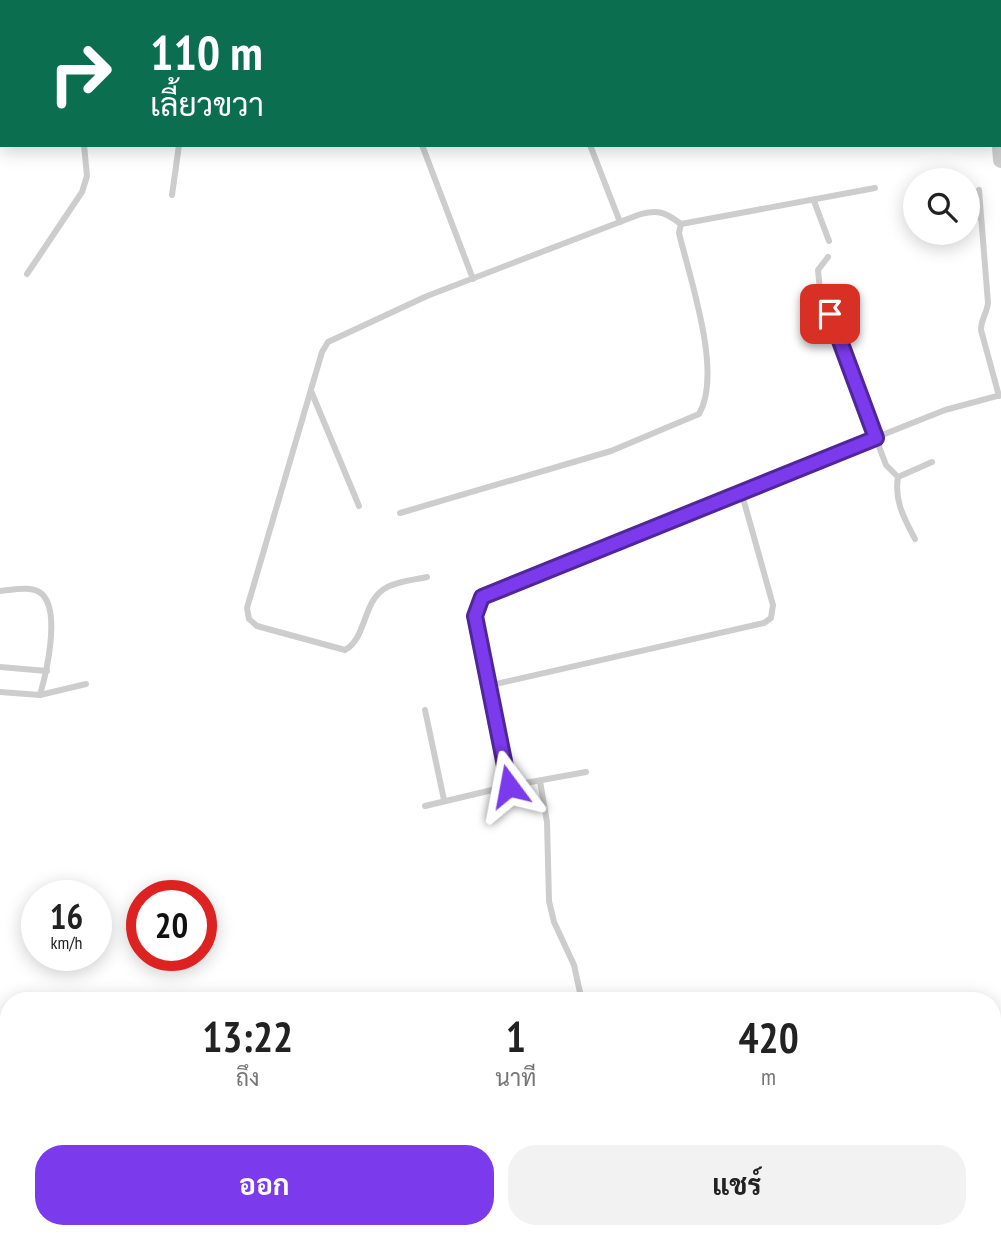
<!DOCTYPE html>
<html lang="th">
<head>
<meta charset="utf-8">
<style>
	body { margin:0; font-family:"PT Sans Narrow",Sarabun,sans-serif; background:#f2f2f2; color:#222; height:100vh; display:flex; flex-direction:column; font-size:26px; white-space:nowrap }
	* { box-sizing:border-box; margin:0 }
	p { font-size:23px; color:#767676 }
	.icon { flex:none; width:38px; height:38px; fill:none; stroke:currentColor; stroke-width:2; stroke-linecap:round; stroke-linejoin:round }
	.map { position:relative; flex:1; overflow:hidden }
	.side { position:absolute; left:0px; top:992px; width:1001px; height:247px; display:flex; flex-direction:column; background:#fff; border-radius:28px 28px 0 0; box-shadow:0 4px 18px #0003 }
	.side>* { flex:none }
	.top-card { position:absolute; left:0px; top:0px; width:1001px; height:147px; box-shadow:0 4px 18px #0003; background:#0b6e4f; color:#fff; overflow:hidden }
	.tools { position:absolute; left:903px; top:168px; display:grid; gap:14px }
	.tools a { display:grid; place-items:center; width:77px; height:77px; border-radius:50%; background:#fff; box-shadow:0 4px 18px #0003; font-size:35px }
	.speed { position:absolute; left:21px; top:880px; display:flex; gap:14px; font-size:35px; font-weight:700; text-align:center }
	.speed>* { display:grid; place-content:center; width:91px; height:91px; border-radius:50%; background:#fff; box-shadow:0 4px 18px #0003; line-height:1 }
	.speed small { font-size:18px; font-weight:400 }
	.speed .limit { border:10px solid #d22; background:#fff; color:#111 }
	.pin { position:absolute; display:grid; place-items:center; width:60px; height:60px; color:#fff; margin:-30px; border-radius:14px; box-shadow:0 4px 10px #0006 }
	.me { position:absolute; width:77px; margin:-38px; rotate:347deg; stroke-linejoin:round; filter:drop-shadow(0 0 5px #0008) }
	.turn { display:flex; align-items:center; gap:24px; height:147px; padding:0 35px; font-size:32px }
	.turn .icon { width:91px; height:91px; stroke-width:2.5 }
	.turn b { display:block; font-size:49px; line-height:60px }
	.eta { display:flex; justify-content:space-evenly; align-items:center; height:119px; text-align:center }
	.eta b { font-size:42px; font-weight:700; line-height:49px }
	.button { display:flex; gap:14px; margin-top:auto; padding:14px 35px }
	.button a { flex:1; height:80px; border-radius:28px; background:#7c3aed; color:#fff; font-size:28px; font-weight:700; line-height:80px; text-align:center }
	.button a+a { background:#f2f2f2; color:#222 }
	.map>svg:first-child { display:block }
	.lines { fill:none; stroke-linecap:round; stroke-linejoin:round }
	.service { stroke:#cdcdcd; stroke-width:6 }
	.minor { stroke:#cdcdcd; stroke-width:12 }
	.tertiary { stroke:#cdcdcd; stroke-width:16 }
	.route-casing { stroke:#51269a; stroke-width:18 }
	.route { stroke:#7c3aed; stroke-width:12 }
</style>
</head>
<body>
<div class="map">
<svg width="1001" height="1238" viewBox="0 0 1001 1238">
	<rect width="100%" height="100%" fill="#fff"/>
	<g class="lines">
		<g class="service">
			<path d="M136,0V2"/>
			<path d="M237,0V2"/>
			<path d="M422,145L473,279"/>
			<path d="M590,145L620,222"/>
			<path d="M979,190L988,303C987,313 981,319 981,330L999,396"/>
			<path d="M172,195L179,145"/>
			<path d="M814,201L829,241"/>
			<path d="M968,218L981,217"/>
			<path d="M828,257L818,270L820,290L886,465L898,477L932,462"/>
			<path d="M27,274L82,192L87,176L84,145"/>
			<path d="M311,391L359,506"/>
			<path d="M898,477C894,501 904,518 915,539"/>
			<path d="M400,513L611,451L699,414C723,373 690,279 679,233L681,224L875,188"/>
			<path d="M427,577C414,580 396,581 384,589C363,602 366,639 345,650L257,626L249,619L247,608L322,352L328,342L427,296L638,215C658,209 665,212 681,224"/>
			<path d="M0,591C13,590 32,585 42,594C61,612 46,674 40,695"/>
			<path d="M0,667L47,671"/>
			<path d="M487,686L764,623L771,618L773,605L741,491L945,410L1001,395"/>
			<path d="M0,692L40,695L86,684"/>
			<path d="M425,710L444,800"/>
			<path d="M540,781L547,822L549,901L554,922L574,965L581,997"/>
			<path d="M509,786L475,616L482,597L741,491"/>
			<path d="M425,806L509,786L586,772"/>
			<path d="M992,1094L1001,1092"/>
			<path d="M434,1230V1238"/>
			<path d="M278,1238L279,1230"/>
		</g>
		<g class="minor">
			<path d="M341,2L342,0"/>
			<path d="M0,103H2"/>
			<path d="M522,1230L523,1238"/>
			<path d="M607,1238L616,1230"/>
		</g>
		<g class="tertiary">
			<path d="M998,0V2"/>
			<path d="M999,135L1001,160"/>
		</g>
	</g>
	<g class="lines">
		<defs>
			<path id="route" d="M509,786L475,616L482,597L876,438L830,314"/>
		</defs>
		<use href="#route" class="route-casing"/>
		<use href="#route" class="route"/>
	</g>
</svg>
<div class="tools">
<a><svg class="icon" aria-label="search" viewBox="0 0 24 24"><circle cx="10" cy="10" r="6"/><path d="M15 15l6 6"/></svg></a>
</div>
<div class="speed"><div>16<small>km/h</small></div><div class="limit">20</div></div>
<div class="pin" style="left:830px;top:314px;background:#d93025"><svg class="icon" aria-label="arrive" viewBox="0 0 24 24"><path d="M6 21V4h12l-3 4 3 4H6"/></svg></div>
<svg class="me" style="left:509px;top:786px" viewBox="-20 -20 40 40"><path d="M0-17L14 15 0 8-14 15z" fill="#7c3aed" stroke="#fff" stroke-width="4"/></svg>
<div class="top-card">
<div class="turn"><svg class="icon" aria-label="right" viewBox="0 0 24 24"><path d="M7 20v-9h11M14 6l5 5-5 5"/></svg><div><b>110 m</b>เลี้ยวขวา</div></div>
</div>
<section class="side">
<div class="eta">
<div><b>13:22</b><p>ถึง</p></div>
<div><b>1</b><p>นาที</p></div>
<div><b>420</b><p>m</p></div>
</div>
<div class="button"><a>ออก</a><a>แชร์</a></div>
</section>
</div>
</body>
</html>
